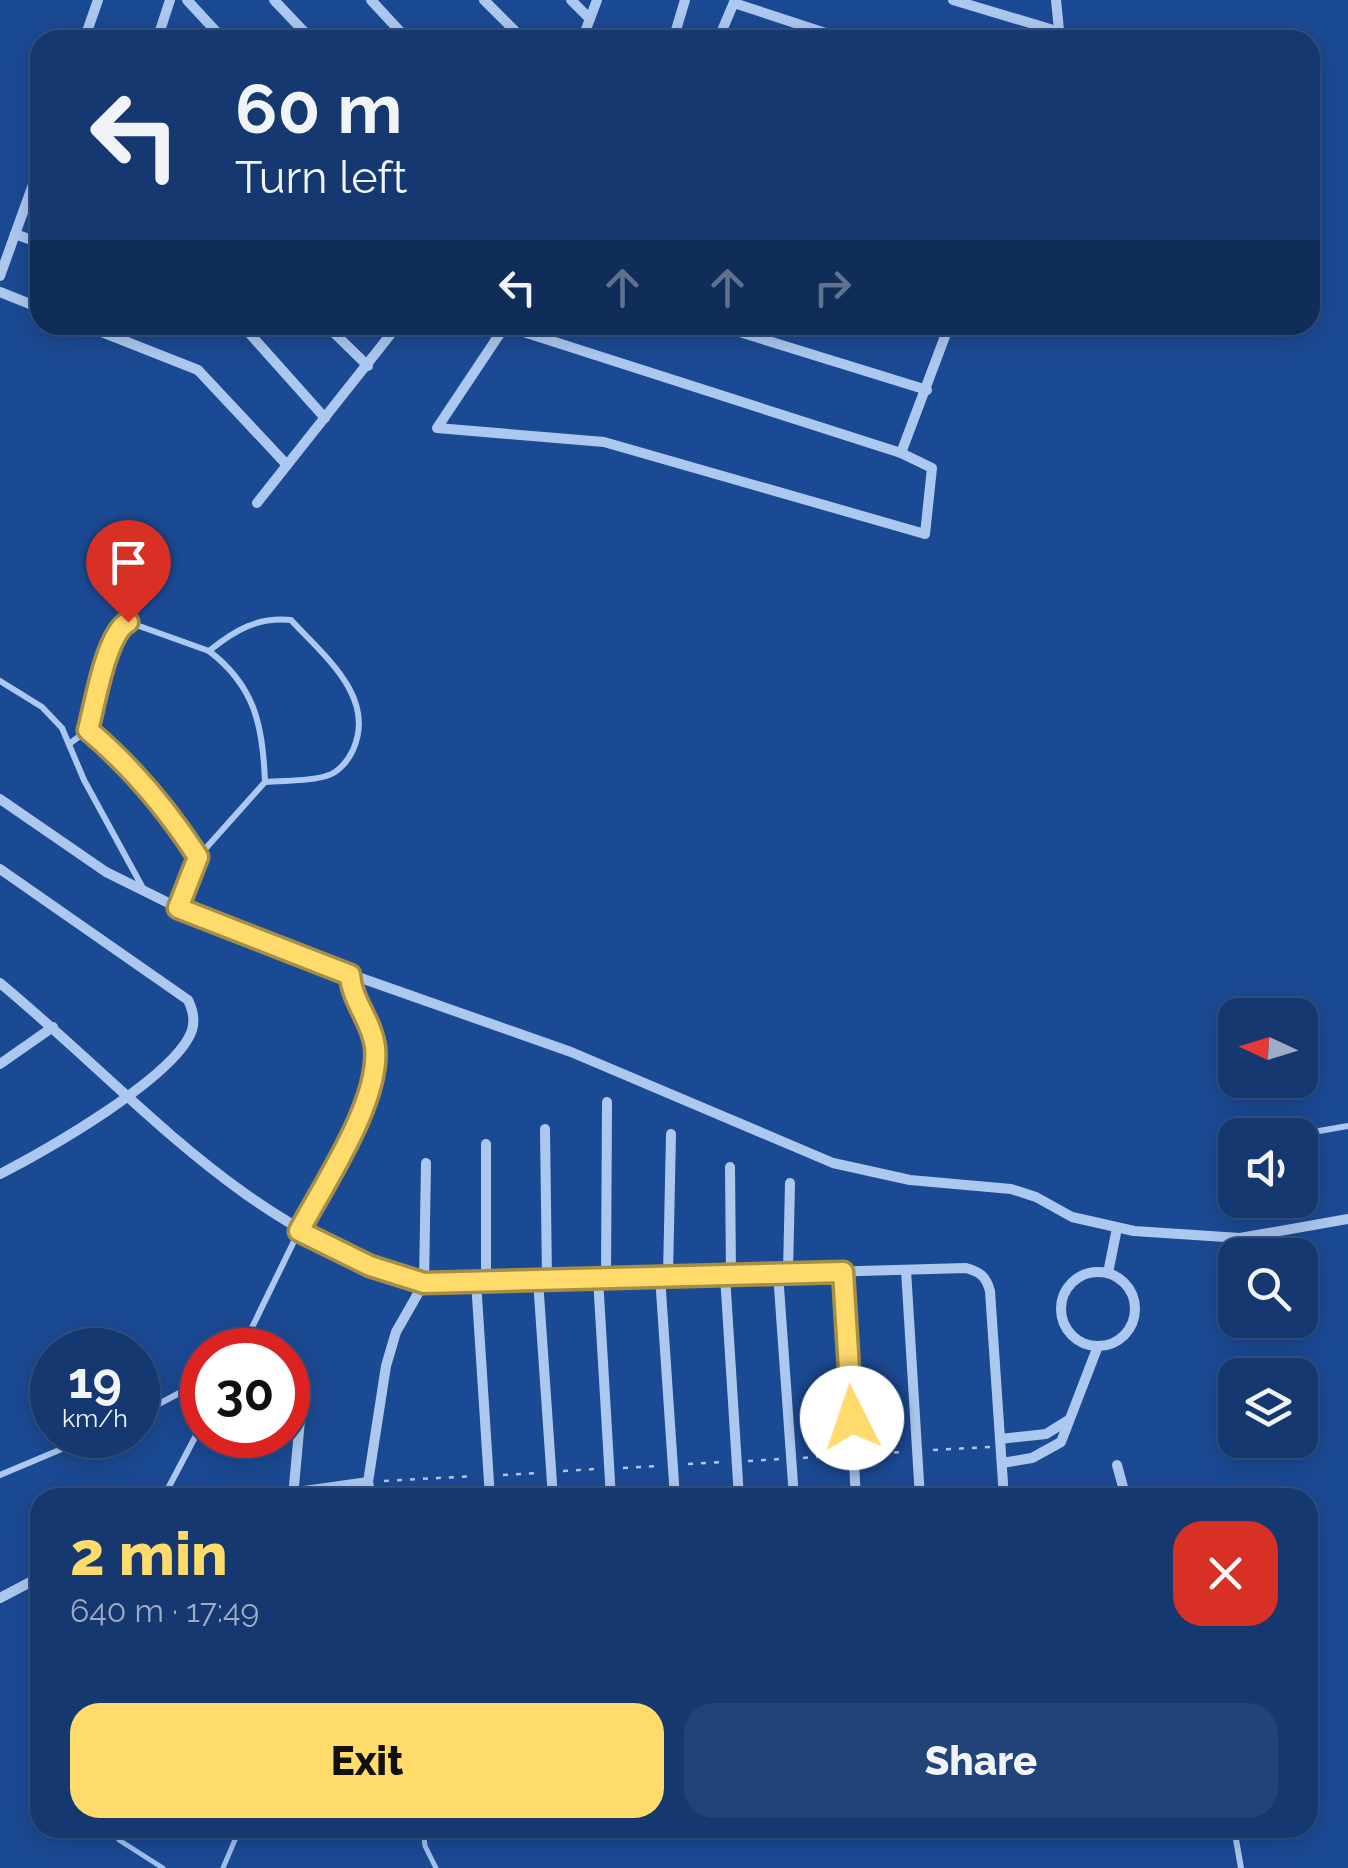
<!DOCTYPE html>
<html lang="en">
<head>
<meta charset="utf-8">
<style>
	body { margin:0; font-family:Raleway,sans-serif; background:#214377; color:#f1f3f6; height:100vh; display:flex; flex-direction:column; font-size:38px; white-space:nowrap }
	* { box-sizing:border-box; margin:0 }
	p { font-size:32px; color:#9dacc3 }
	.icon { flex:none; width:55px; height:55px; fill:none; stroke:currentColor; stroke-width:2; stroke-linecap:round; stroke-linejoin:round }
	.map { position:relative; flex:1; overflow:hidden }
	.sheet { position:absolute; left:30px; top:1488px; width:1288px; height:350px; display:flex; flex-direction:column; background:#14386f; border-radius:30px; box-shadow:0 5px 25px #0003,0 0 0 2px #335282 }
	.sheet>* { flex:none }
	.guide { position:absolute; left:30px; top:30px; width:1290px; height:305px; border-radius:30px; box-shadow:0 5px 25px #0003,0 0 0 2px #335282; background:#14386f; color:#f1f3f6; overflow:hidden }
	.needle { width:65px; rotate:274deg }
	.buttons { position:absolute; left:1218px; top:998px; display:grid; gap:20px }
	.buttons a { display:grid; place-items:center; width:100px; height:100px; border-radius:20px; background:#14386f; box-shadow:0 5px 25px #0003,0 0 0 2px #335282; font-size:50px }
	.speed { position:absolute; left:30px; top:1328px; display:flex; gap:20px; font-size:50px; font-weight:700; text-align:center }
	.speed>* { display:grid; place-content:center; width:130px; height:130px; border-radius:50%; background:#14386f; box-shadow:0 5px 25px #0003,0 0 0 2px #335282; line-height:1 }
	.speed small { font-size:25px; font-weight:400 }
	.speed .limit { border:15px solid #d22; background:#fff; color:#111 }
	.pin { position:absolute; display:grid; place-items:center; width:85px; height:85px; color:#fff; margin:-102px -42px; border-radius:50% 50% 50% 0; rotate:-45deg; box-shadow:0 0 10px #0007 }
	.pin .icon { rotate:45deg }
	.me { position:absolute; width:110px; margin:-55px; rotate:356deg; stroke-linejoin:round; filter:drop-shadow(0 0 8px #0008) }
	.turn { display:flex; align-items:center; gap:35px; height:210px; padding:0 40px; font-size:45px }
	.turn .icon { width:130px; height:130px; stroke-width:2.5 }
	.turn b { display:block; font-size:70px; line-height:85px }
	.lanes { display:flex; align-items:center; height:95px; padding:0 40px; background:#0003; justify-content:center; gap:50px; direction:ltr }
	.lanes .off { opacity:.35 }
	.round { display:grid; place-items:center; flex:none; width:105px; height:105px; border-radius:30px; background:#214377 }
	.overview { display:flex; align-items:center; justify-content:space-between; height:170px; padding:0 40px }
	h1 { font-size:60px; font-weight:800; line-height:75px; color:#ffdb6c }
	.action { display:flex; gap:20px; margin-top:auto; padding:20px 40px }
	.action a { flex:1; height:115px; border-radius:30px; background:#ffdb6c; color:#111; font-size:40px; font-weight:800; line-height:115px; text-align:center }
	.action a+a { background:#214377; color:#f1f3f6 }
	.map>svg:first-child { display:block }
	.lines { fill:none; stroke-linecap:round; stroke-linejoin:round }
	.stream { stroke:#a0c2f1; stroke-width:5 }
	.path { stroke:#adc8ef; stroke-width:2.5; stroke-dasharray:5 8; stroke-linecap:butt }
	.service { stroke:#adc8ef; stroke-width:6 }
	.minor { stroke:#adc8ef; stroke-width:10 }
	.route-casing { stroke:#a68e46; stroke-width:25 }
	.route { stroke:#ffdb6c; stroke-width:18 }
</style>
</head>
<body>
<div class="map">
<svg width="1348" height="1868" viewBox="0 0 1348 1868">
	<rect width="100%" height="100%" fill="#1b4a94"/>
	<g class="lines">
		<g class="stream">
			<path d="M115,1828L119,1840L163,1868"/>
			<path d="M423,1828L425,1846L436,1868"/>
			<path d="M223,1868L240,1828"/>
		</g>
		<g class="path">
			<path d="M933,1450L990,1447"/>
			<path d="M868,1454L905,1452"/>
			<path d="M803,1458L840,1455"/>
			<path d="M748,1461L780,1459"/>
			<path d="M688,1464L725,1462"/>
			<path d="M623,1468L660,1466"/>
			<path d="M563,1471L595,1469"/>
			<path d="M503,1475L540,1473"/>
			<path d="M384,1481L475,1476"/>
		</g>
		<g class="service">
			<path d="M209,651C255,686 263,726 265,782"/>
			<path d="M0,681L42,707L62,728L84,780L144,890"/>
			<path d="M88,730C95,704 106,635 128,622L209,651C235,630 257,617 291,620C323,655 377,697 353,750C348,761 338,773 326,776C307,782 284,780 265,782L198,857"/>
			<path d="M69,744L88,730C132,767 167,808 198,857L179,907"/>
			<path d="M1296,1135L1348,1126"/>
			<path d="M241,1350L299,1231"/>
			<path d="M138,1415L202,1381"/>
			<path d="M0,1475L95,1435"/>
			<path d="M163,1498L202,1424"/>
			<path d="M1234,1828L1241,1868"/>
		</g>
		<g class="minor">
			<path d="M187,0L224,40"/>
			<path d="M274,0L312,40"/>
			<path d="M371,0L408,40"/>
			<path d="M484,0L524,40"/>
			<path d="M571,0L590,19"/>
			<path d="M953,0L1060,32"/>
			<path d="M1056,0L1060,40"/>
			<path d="M734,3L847,40"/>
			<path d="M84,40L98,0"/>
			<path d="M157,40L170,0"/>
			<path d="M582,40L597,0"/>
			<path d="M673,40L685,0"/>
			<path d="M718,40L735,0"/>
			<path d="M15,234L40,243"/>
			<path d="M0,276L40,165"/>
			<path d="M0,292L40,308"/>
			<path d="M84,325L198,370L287,465"/>
			<path d="M242,325L325,418"/>
			<path d="M326,325L368,366"/>
			<path d="M717,325L927,390"/>
			<path d="M926,325L947,331"/>
			<path d="M505,326L901,453L932,468L925,534L604,442L437,428L505,326L506,325"/>
			<path d="M901,453L947,331L956,325"/>
			<path d="M257,503L398,325"/>
			<path d="M0,799L106,872L219,928L571,1052L833,1163L910,1180L1011,1189L1036,1197L1072,1217L1134,1231L1240,1238L1348,1219"/>
			<path d="M0,869L188,1000C193,1010 195,1020 192,1030C177,1076 44,1152 0,1174"/>
			<path d="M0,983C142,1101 240,1227 424,1283L966,1268C980,1272 986,1276 990,1291L1004,1498"/>
			<path d="M0,1064L53,1027"/>
			<path d="M545,1129L547,1279"/>
			<path d="M486,1144V1281"/>
			<path d="M730,1167L731,1274"/>
			<path d="M299,1231C324,1184 381,1101 375,1047C372,1021 352,1002 350,975"/>
			<path d="M906,1270L920,1498"/>
			<path d="M843,1272L856,1498"/>
			<circle cx="1098" cy="1309" r="37"/>
			<path d="M778,1273L794,1498"/>
			<path d="M788,1273L790,1183"/>
			<path d="M1108,1273L1117,1228"/>
			<path d="M725,1275L739,1498"/>
			<path d="M660,1276L675,1498"/>
			<path d="M668,1276L671,1134"/>
			<path d="M598,1278L611,1498"/>
			<path d="M606,1278L607,1102"/>
			<path d="M538,1280L553,1498"/>
			<path d="M476,1281L490,1498"/>
			<path d="M1000,1439L1046,1434L1067,1421"/>
			<path d="M1002,1463L1032,1458L1061,1442L1098,1346"/>
			<path d="M1117,1465L1126,1498"/>
			<path d="M293,1497L301,1409"/>
			<path d="M255,1498L368,1482"/>
			<path d="M371,1498L368,1482L386,1366L396,1332L424,1283L426,1163"/>
			<path d="M0,1598L40,1577"/>
		</g>
	</g>
	<g class="lines">
		<defs>
			<path id="route" d="M128,622C106,634 95,704 88,730C132,767 167,809 198,857L178,908L350,975C352,1002 372,1021 375,1047C381,1100 324,1184 299,1231L370,1266L424,1283L843,1272L852,1418"/>
		</defs>
		<use href="#route" class="route-casing"/>
		<use href="#route" class="route"/>
	</g>
</svg>
<div class="buttons">
<a><svg class="needle" viewBox="-14 -14 28 28"><path d="M0-13l5 13h-10z" fill="#e53935"/><path d="M0 13l5-13h-10z" fill="#9dacc3"/></svg></a>
<a><svg class="icon" aria-label="sound" viewBox="0 0 24 24"><path d="M4 9h4l5-4v14l-5-4H4zM17 9q2 3 0 6"/></svg></a>
<a><svg class="icon" aria-label="search" viewBox="0 0 24 24"><circle cx="10" cy="10" r="6"/><path d="M15 15l6 6"/></svg></a>
<a><svg class="icon" aria-label="layers" viewBox="0 0 24 24"><path d="M12 4l9 5-9 5-9-5zM3 14l9 5 9-5"/></svg></a>
</div>
<div class="speed"><div>19<small>km/h</small></div><div class="limit">30</div></div>
<div class="pin" style="left:128px;top:622px;background:#d93025"><svg class="icon" aria-label="arrive" viewBox="0 0 24 24"><path d="M6 21V4h12l-3 4 3 4H6"/></svg></div>
<svg class="me" style="left:852px;top:1418px" viewBox="-20 -20 40 40"><circle r="19" fill="#fff"/><path d="M0-13L10 11 0 6-10 11z" fill="#ffdb6c"/></svg>
<div class="guide">
<div class="turn"><svg class="icon" aria-label="left" viewBox="0 0 24 24"><path d="M17 20v-9H6M10 6l-5 5 5 5"/></svg><div><b>60 m</b>Turn left</div></div>
<div class="lanes"><svg class="icon" aria-label="left" viewBox="0 0 24 24"><path d="M17 20v-9H6M10 6l-5 5 5 5"/></svg><svg class="icon off" aria-label="ahead" viewBox="0 0 24 24"><path d="M12 20V5M6 11l6-6 6 6"/></svg><svg class="icon off" aria-label="ahead" viewBox="0 0 24 24"><path d="M12 20V5M6 11l6-6 6 6"/></svg><svg class="icon off" aria-label="right" viewBox="0 0 24 24"><path d="M7 20v-9h11M14 6l5 5-5 5"/></svg></div>
</div>
<section class="sheet">
<div class="overview"><div><h1>2 min</h1><p>640 m · 17:49</p></div><a class="round" style="background:#d93025;color:#fff"><svg class="icon" aria-label="close" viewBox="0 0 24 24"><path d="M6 6l12 12M18 6L6 18"/></svg></a></div>
<div class="action"><a>Exit</a><a>Share</a></div>
</section>
</div>
</body>
</html>
